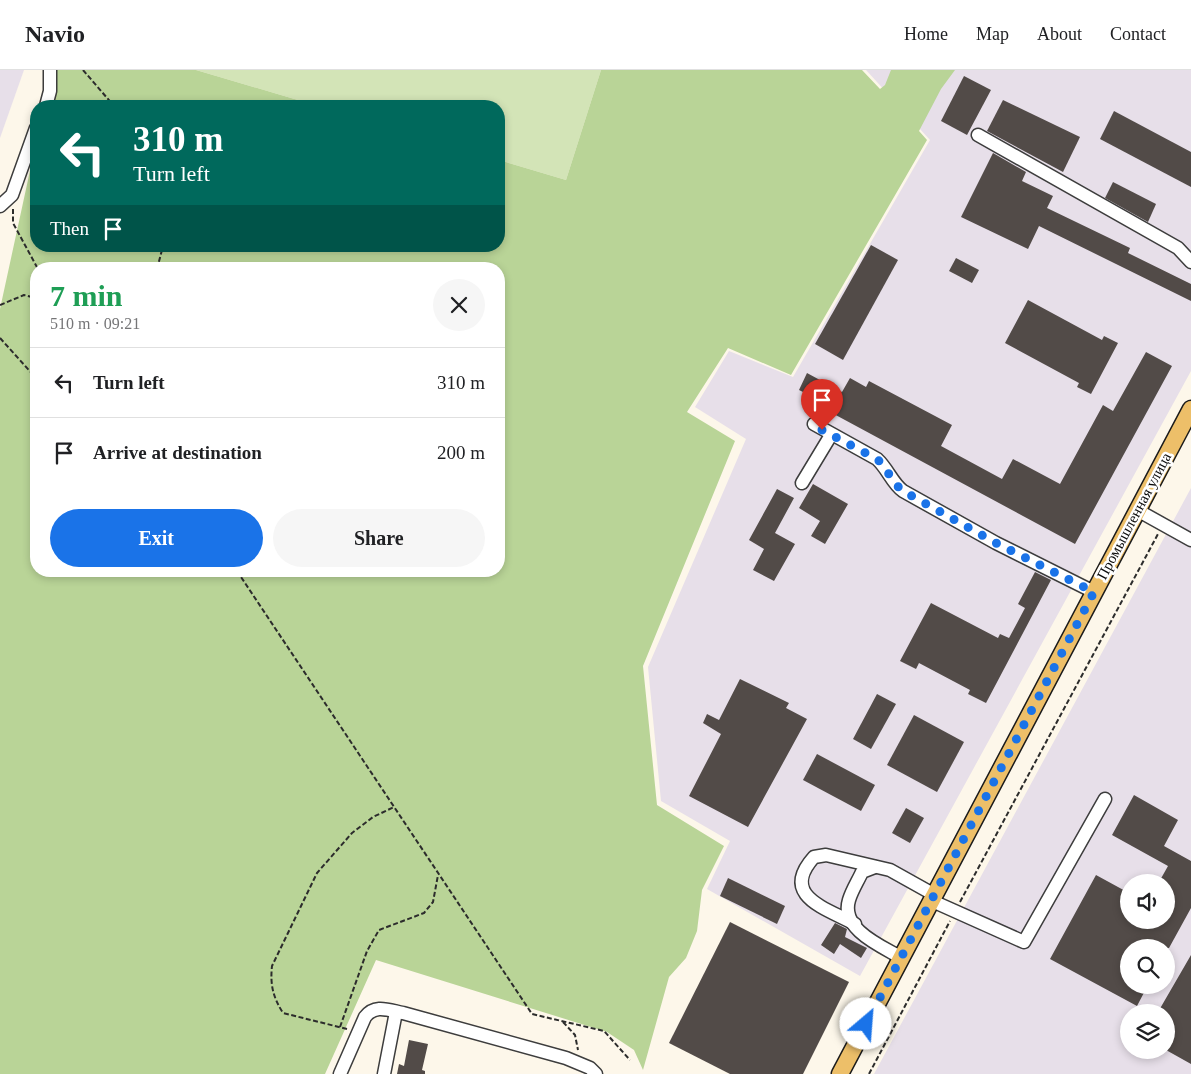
<!DOCTYPE html>
<html lang="en">
<head>
<meta charset="utf-8">
<style>
	body { margin:0; font-family:"Times New Roman",serif; background:#f6f6f6; color:#202124; height:100vh; display:flex; flex-direction:column; font-size:19px; white-space:nowrap }
	* { box-sizing:border-box; margin:0 }
	p { font-size:16px; color:#757577 }
	.icon { flex:none; width:28px; height:28px; fill:none; stroke:currentColor; stroke-width:2; stroke-linecap:round; stroke-linejoin:round }
	.map { position:relative; flex:1; overflow:hidden }
	.details { position:absolute; left:30px; top:192px; width:475px; height:315px; display:flex; flex-direction:column; background:#fff; border-radius:20px; box-shadow:0 2px 8px #0003 }
	.details>* { flex:none }
	.hud { position:absolute; left:30px; top:30px; width:475px; height:152px; border-radius:20px; box-shadow:0 2px 8px #0003; background:#00695c; color:#fff; overflow:hidden }
	.buttons { position:absolute; left:1120px; top:804px; display:grid; gap:10px }
	.buttons a { display:grid; place-items:center; width:55px; height:55px; border-radius:50%; background:#fff; box-shadow:0 2px 8px #0003; font-size:25px }
	.pin { position:absolute; display:grid; place-items:center; width:42px; height:42px; color:#fff; margin:-51px -21px; border-radius:50% 50% 50% 0; rotate:-45deg; box-shadow:0 0 5px #0007 }
	.pin .icon { rotate:45deg }
	.me { position:absolute; width:55px; margin:-28px; rotate:27deg; stroke-linejoin:round; filter:drop-shadow(0 0 4px #0008) }
	.turn { display:flex; align-items:center; gap:18px; height:105px; padding:0 20px; font-size:22px }
	.turn .icon { width:65px; height:65px; stroke-width:2.5 }
	.turn b { display:block; font-size:35px; line-height:42px }
	.then { display:flex; align-items:center; height:48px; padding:0 20px; background:#0003; gap:10px; font-size:19px }
	.round { display:grid; place-items:center; flex:none; width:52px; height:52px; border-radius:26px; background:#f6f6f6 }
	.summary { display:flex; align-items:center; justify-content:space-between; height:85px; padding:0 20px }
	h1 { font-size:30px; font-weight:700; line-height:38px; color:#1e9e55 }
	.action { display:flex; gap:10px; margin-top:auto; padding:10px 20px }
	.action a { flex:1; height:58px; border-radius:30px; background:#1a73e8; color:#fff; font-size:20px; font-weight:700; line-height:58px; text-align:center }
	.action a+a { background:#f6f6f6; color:#202124 }
	ul { padding:0; list-style:none }
	li { display:flex; align-items:center; gap:15px; height:70px; padding:0 20px; border-top:1px solid #e0e0e0 }
	li div { flex:1 }
	li b { display:block; font-size:19px }
	li em { font-style:normal }
	header { display:flex; align-items:center; gap:30px; box-sizing:border-box; height:70px; padding:0 25px; background:#fff; border-bottom:1px solid #e0e0e0 }
	header strong { font-size:24px }
	nav { display:flex; gap:28px; margin-inline-start:auto; font-size:18px }
	.map>svg:first-child { display:block }
	.industrial { fill:#e7dfe9; fill-rule:evenodd }
	.green { fill:#d3e4b7 }
	.forest { fill:#b9d497; fill-rule:evenodd }
	.building { fill:#524b48 }
	.lines { fill:none; stroke-linecap:round; stroke-linejoin:round }
	.minor-casing { stroke:#3d3d3d; stroke-width:15 }
	.major-casing { stroke:#1b1b1b; stroke-width:19 }
	.path { stroke:#2c2c2c; stroke-width:2; stroke-dasharray:5 2.5; stroke-linecap:butt }
	.minor { stroke:#fff; stroke-width:12 }
	.major { stroke:#edbf69; stroke-width:16 }
	.route { stroke:#1a73e8; stroke-width:9; stroke-dasharray:0 16.2 }
	.labels { text-anchor:middle; stroke-width:5; stroke-linejoin:round; paint-order:stroke }
	.street-label { font-size:15px; fill:#0a0a0a; stroke:#fff }
</style>
</head>
<body>
<header>
<strong>Navio</strong>
<nav><a>Home</a><a>Map</a><a>About</a><a>Contact</a></nav>
</header>
<div class="map">
<svg width="1191" height="1004" viewBox="0 0 1191 1004">
	<rect width="100%" height="100%" fill="#fdf7ea"/>
	<g class="industrial">
		<path d="M0,0H24L0,68Z"/>
		<path d="M866,0H1191V301L860,906L707,819L730,771L661,731L648,597L746,369L695,337L729,281L793,307L930,70Z"/>
		<path d="M1191,418V1004H874ZM1129,812H1166V850H1129ZM1129,878H1166V915H1129ZM1129,942H1166V980H1129Z"/>
	</g>
	<path class="green" d="M196,0H601L566,110L499,90V36H318Z"/>
	<g class="forest">
		<path d="M52,0H196L318,36H44Z"/>
		<path d="M601,0H862L880,19L885,15L891,0H955L941,19L919,61L927,70L791,305L728,278L687,342L735,371L643,596L657,735L724,776L702,820L697,861L686,888L669,907L643,1000L634,980L607,962L376,890L325,1004H0V239L36,73V176H499V90L566,110ZM36,199H499V501H36Z"/>
	</g>
	<g class="building">
		<path d="M964,6L991,20L967,65L941,51Z"/>
		<path d="M1003,30L1080,67L1063,102L987,61Z"/>
		<path d="M1114,41L1191,82V117L1100,69Z"/>
		<path d="M993,83L1026,102L1022,111L1053,126L1047,138L1130,178L1128,183L1191,214V231L1039,156L1028,179L961,147Z"/>
		<path d="M1113,112L1156,134L1148,152L1105,128Z"/>
		<path d="M871,175L898,190L843,290L815,274Z"/>
		<path d="M956,188L979,200L972,213L949,201Z"/>
		<path d="M1028,230L1102,270L1104,266L1118,273L1091,324L1077,317L1079,313L1005,273Z"/>
		<path d="M1146,282L1172,296L1075,474L806,329L809,325L799,320L807,303L842,322L850,308L866,317L869,311L952,355L941,376L1002,409L1013,389L1060,414L1103,335L1113,341Z"/>
		<path d="M813,414L848,434L825,474L811,466L820,451L799,438Z"/>
		<path d="M777,419L794,428L775,463L795,474L774,511L753,500L764,479L749,470Z"/>
		<path d="M1035,502L1051,510L986,633L968,624L970,620L919,593L916,599L900,591L931,533L998,568L1000,564L1009,568L1025,538L1018,534Z"/>
		<path d="M740,609L789,633L786,638L807,649L748,757L689,726L721,664L703,653L707,644L719,650Z"/>
		<path d="M877,624L896,634L871,679L853,669Z"/>
		<path d="M914,645L964,672L937,722L887,695Z"/>
		<path d="M817,684L875,715L861,741L803,710Z"/>
		<path d="M1134,725L1178,750L1164,776L1191,791V838L1169,878H1129V915H1148L1137,936L1050,889L1096,805L1129,823V850H1166V812H1159L1168,796L1112,765Z"/>
		<path d="M906,738L924,748L910,773L892,763Z"/>
		<path d="M728,808L785,836L777,854L720,826Z"/>
		<path d="M730,852L849,912L803,1004H730L669,973Z"/>
		<path d="M835,853L847,859L845,867L867,878L861,888L840,874L834,884L821,875Z"/>
		<path d="M1191,885V994L1166,980V942H1158Z"/>
		<path d="M409,970L428,974L422,1000L425,1001V1004H397L399,994L404,996Z"/>
	</g>
	<g class="lines">
		<defs>
			<g id="minor">
				<path d="M46,36L50,21V0"/>
				<path d="M978,65L1178,178L1191,192"/>
				<path d="M0,136L12,125L36,58"/>
				<path d="M814,354L877,389C888,399 892,413 903,421L996,473L1094,522"/>
				<path d="M802,413L831,365"/>
				<path d="M1137,440L1191,470"/>
				<path d="M875,797L862,802C858,811 852,820 849,830C840,859 881,876 900,887"/>
				<path d="M930,830L1024,872L1105,729"/>
				<path d="M855,854C826,838 779,826 814,787L826,785L890,800L933,824"/>
				<path d="M340,1004L365,947C375,934 388,940 403,943L566,988L590,998L596,1004"/>
				<path d="M384,1004L396,942"/>
			</g>
			<path id="major" d="M840,1004L1191,339"/>
		</defs>
		<use href="#minor" class="minor-casing"/>
		<use href="#major" class="major-casing"/>
		<g class="path">
			<path d="M83,0L114,36"/>
			<path d="M13,139V153L38,199"/>
			<path d="M157,199L163,176"/>
			<path d="M0,235L24,225L36,228"/>
			<path d="M0,268L36,308"/>
			<path d="M237,501L532,944L604,961L630,990"/>
			<path d="M960,832L1158,464"/>
			<path d="M563,952L575,965L578,980"/>
			<path d="M340,957L367,881L379,860L424,843L433,832L438,805"/>
			<path d="M347,959L283,943C273,927 270,915 272,896L317,803L352,763L373,747L394,737"/>
			<path d="M869,1004L950,851"/>
		</g>
		<use href="#minor" class="minor"/>
		<use href="#major" class="major"/>
	</g>
	<g class="lines">
		<path class="route" d="M822,360L877,389C888,399 892,413 903,421L996,473L1094,522L866,954"/>
	</g>
	<g class="labels">
		<g class="street-label">
			<text transform="translate(1134 446) rotate(-62)" y="5">Промышленная улица</text>
		</g>
	</g>
</svg>
<div class="buttons">
<a><svg class="icon" aria-label="sound" viewBox="0 0 24 24"><path d="M4 9h4l5-4v14l-5-4H4zM17 9q2 3 0 6"/></svg></a>
<a><svg class="icon" aria-label="search" viewBox="0 0 24 24"><circle cx="10" cy="10" r="6"/><path d="M15 15l6 6"/></svg></a>
<a><svg class="icon" aria-label="layers" viewBox="0 0 24 24"><path d="M12 4l9 5-9 5-9-5zM3 14l9 5 9-5"/></svg></a>
</div>
<div class="pin" style="left:822px;top:360px;background:#d93025"><svg class="icon" aria-label="arrive" viewBox="0 0 24 24"><path d="M6 21V4h12l-3 4 3 4H6"/></svg></div>
<svg class="me" style="left:866px;top:954px" viewBox="-20 -20 40 40"><circle r="19" fill="#fff"/><path d="M0-13L10 11 0 6-10 11z" fill="#1a73e8"/></svg>
<div class="hud">
<div class="turn"><svg class="icon" aria-label="left" viewBox="0 0 24 24"><path d="M17 20v-9H6M10 6l-5 5 5 5"/></svg><div><b>310 m</b>Turn left</div></div>
<div class="then">Then<svg class="icon" aria-label="arrive" viewBox="0 0 24 24"><path d="M6 21V4h12l-3 4 3 4H6"/></svg></div>
</div>
<section class="details">
<div class="summary"><div><h1>7 min</h1><p>510 m · 09:21</p></div><a class="round"><svg class="icon" aria-label="close" viewBox="0 0 24 24"><path d="M6 6l12 12M18 6L6 18"/></svg></a></div>
<ul>
<li><svg class="icon" aria-label="left" viewBox="0 0 24 24"><path d="M17 20v-9H6M10 6l-5 5 5 5"/></svg><div><b>Turn left</b></div><em>310 m</em></li>
<li><svg class="icon" aria-label="arrive" viewBox="0 0 24 24"><path d="M6 21V4h12l-3 4 3 4H6"/></svg><div><b>Arrive at destination</b></div><em>200 m</em></li>
</ul>
<div class="action"><a>Exit</a><a>Share</a></div>
</section>
</div>
</body>
</html>
